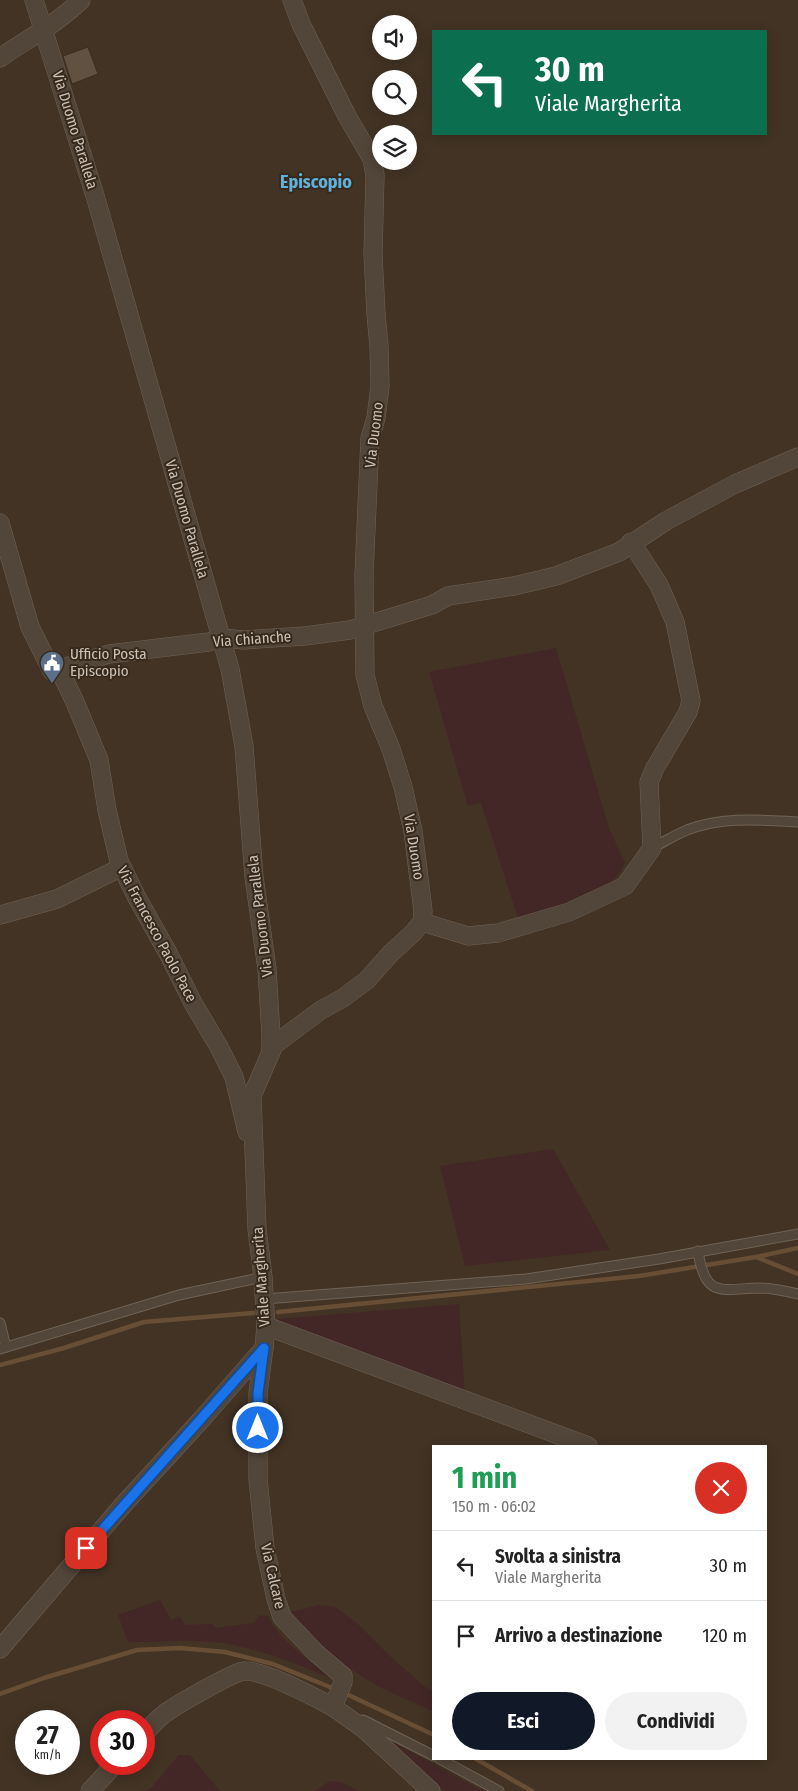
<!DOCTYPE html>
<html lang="it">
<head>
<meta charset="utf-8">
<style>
	body { margin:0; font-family:"Fira Sans Condensed",sans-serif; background:#f2f2f2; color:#222; height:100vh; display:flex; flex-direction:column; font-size:19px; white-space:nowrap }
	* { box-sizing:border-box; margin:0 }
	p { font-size:16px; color:#767676 }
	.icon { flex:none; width:28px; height:28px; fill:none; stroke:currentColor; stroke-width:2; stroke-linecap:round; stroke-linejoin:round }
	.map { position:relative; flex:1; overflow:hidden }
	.side { position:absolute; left:432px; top:1445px; width:335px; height:315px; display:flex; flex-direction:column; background:#fff; border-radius:0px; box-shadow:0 2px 12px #0003 }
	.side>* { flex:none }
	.hud { position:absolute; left:432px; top:30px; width:335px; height:105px; border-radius:0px; box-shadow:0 2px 12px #0003; background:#0b6e4f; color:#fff; overflow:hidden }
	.fabs { position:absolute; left:372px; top:15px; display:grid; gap:10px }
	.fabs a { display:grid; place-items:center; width:45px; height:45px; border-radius:50%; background:#fff; box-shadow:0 2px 12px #0003; font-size:25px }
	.speed { position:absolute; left:15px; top:1710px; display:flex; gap:10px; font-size:25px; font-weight:700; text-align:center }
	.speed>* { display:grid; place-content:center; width:65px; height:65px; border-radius:50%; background:#fff; box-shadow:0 2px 12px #0003; line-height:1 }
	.speed small { font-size:12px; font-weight:400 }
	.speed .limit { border:8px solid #d22; background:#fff; color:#111 }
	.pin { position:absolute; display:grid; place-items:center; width:42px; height:42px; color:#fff; margin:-21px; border-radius:10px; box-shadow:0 2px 8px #0006 }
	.me { position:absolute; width:55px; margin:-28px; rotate:0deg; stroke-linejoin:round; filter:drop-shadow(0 0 4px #0008) }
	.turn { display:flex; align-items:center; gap:18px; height:105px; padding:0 20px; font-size:22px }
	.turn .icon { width:65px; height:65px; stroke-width:2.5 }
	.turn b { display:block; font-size:35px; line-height:42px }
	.round { display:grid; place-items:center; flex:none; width:52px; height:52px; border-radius:26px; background:#f2f2f2 }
	.summary { display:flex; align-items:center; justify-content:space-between; height:85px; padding:0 20px }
	h1 { font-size:30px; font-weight:700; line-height:38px; color:#1e9e55 }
	.primary-button { display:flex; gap:10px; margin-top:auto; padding:10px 20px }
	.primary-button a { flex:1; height:58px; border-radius:30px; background:#111827; color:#fff; font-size:20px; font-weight:700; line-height:58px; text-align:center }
	.primary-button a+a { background:#f2f2f2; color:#222 }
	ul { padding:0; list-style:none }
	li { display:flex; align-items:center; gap:15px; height:70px; padding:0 20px; border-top:1px solid #e0e0e0 }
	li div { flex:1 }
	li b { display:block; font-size:19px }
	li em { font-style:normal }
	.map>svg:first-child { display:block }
	.green { fill:#432726 }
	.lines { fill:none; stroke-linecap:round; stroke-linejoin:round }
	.stream { stroke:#684e35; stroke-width:4.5 }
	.building { fill:#615140; stroke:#392c1f }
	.lane-casing { stroke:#6f6357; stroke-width:11 }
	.street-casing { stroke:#6f6357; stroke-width:19 }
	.lane { stroke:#524539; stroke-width:9 }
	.street { stroke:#524539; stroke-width:18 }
	.route-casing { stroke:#114b97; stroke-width:12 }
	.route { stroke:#1a73e8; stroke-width:9 }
	.labels { text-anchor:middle; stroke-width:4; stroke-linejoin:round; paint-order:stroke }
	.street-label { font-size:15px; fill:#ccc1b6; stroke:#372a1d }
	.poi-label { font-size:15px; fill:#ccc1b6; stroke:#372a1d; text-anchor:start }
	.quarter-label { font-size:18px; font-weight:bold; fill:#61b1dc; stroke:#372a1d }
</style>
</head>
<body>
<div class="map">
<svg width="798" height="1791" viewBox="0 0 798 1791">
	<rect width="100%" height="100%" fill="#423324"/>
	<g class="green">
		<path d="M556,648L609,828L625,863L620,872L605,890L519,921L481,803L468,806L429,672Z"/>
		<path d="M553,1149L610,1250L465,1266L440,1166Z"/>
		<path d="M459,1304L465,1396L282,1327L278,1319Z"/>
		<path d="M160,1600L171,1620L179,1616L186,1625L212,1624L216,1628L254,1623L259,1615L268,1616C280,1642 310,1660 331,1678C293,1663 255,1646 213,1642C186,1639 156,1642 128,1642L118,1615Z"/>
		<path d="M319,1605L335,1607L357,1623L391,1657L425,1687L434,1691V1712C412,1701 388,1693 368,1680C338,1663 311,1639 290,1612Z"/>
		<path d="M378,1734L483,1791H445Z"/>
		<path d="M179,1755H190L220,1791H142L150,1789Z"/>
		<path d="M330,1781L340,1782L360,1791H315Z"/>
	</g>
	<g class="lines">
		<g class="stream">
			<path d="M756,1257L798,1248"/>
			<path d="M278,1312L639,1276L756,1257L798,1274"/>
			<path d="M0,1365L64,1348L144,1322L253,1313"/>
			<path d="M342,1692L434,1735"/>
			<path d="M0,1694L44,1678L137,1650L180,1648L225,1652L273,1664L335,1689"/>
			<path d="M476,1759L532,1791"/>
		</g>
	</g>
	<path class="building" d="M88,47L98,74L72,84L63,56Z"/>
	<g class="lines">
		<defs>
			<g id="lane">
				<path d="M652,848C664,842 675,835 687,830C723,816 760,820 798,822"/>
				<path d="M698,1251C705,1299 721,1289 759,1288C772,1288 785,1291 798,1294"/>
				<path d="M264,1299L526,1279L659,1259L798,1234"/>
				<path d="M0,1323L6,1347"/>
				<path d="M0,1349L179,1295L263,1277"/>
				<path d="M363,1720L434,1756"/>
				<path d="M440,1759L499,1791"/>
			</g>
			<g id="street">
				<path d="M34,0L96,199L230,669L244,746L254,877L267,969L271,1036V1052"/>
				<path d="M0,58C27,39 57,24 81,0"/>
				<path d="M0,523L30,627L52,671L109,654L209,642L221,638L244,640L305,636L350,630L432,605L448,596L514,586L556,576L619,552L666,521L735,484L798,457"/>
				<path d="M59,669L75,702L99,760L107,810L119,861L136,896L168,953L193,1003L219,1047L234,1077L247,1132"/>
				<path d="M0,915L57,899L122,867"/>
				<path d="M422,922L468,936L498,933L569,912L625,886L652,848L649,782L655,768L688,712L691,701L675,622L659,585L631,542"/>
				<path d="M266,1326L588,1446"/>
				<path d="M264,1348L258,1393V1479L265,1548L276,1599L282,1617L316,1653L343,1676V1682L333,1707L364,1729L431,1791"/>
				<path d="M0,1649L123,1505L201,1420L264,1348L266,1326L263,1277L257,1229L252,1096L274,1045L321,1010L343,998L367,980L391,953L413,933L422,922L423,911L413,831L403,787L391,749L373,706L365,675L364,575L370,438L376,418L380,386L379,346L376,314L373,254L375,175L372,159L347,116L301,24L292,0"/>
				<path d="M144,1734C150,1728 156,1720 163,1715C172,1707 234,1672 244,1671C264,1670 314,1697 333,1707"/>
				<path d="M90,1791L115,1764"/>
			</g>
		</defs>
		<use href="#lane" class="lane-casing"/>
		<use href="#street" class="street-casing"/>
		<use href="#lane" class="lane"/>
		<use href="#street" class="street"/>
	</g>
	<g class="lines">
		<defs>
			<path id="route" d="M86,1548L264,1348L258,1393V1428"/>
		</defs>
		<use href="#route" class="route-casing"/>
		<use href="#route" class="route"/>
	</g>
	<defs>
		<symbol id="civic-pin" viewBox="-11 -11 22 30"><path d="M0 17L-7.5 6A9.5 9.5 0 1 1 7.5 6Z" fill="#5c6f8a" stroke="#372a1d"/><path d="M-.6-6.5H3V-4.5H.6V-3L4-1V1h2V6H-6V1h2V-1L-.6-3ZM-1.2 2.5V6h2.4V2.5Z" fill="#fff"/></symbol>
	</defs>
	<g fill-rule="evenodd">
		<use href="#civic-pin" x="38" y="649" width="28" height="38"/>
	</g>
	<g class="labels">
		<g class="street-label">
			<text transform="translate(75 130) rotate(73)" y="5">Via Duomo Parallela</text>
			<text transform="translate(374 435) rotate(-83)" y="5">Via Duomo</text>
			<text transform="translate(187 519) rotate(74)" y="5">Via Duomo Parallela</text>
			<text transform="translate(252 639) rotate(-4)" y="5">Via Chianche</text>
			<text transform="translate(414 847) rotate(81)" y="5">Via Duomo</text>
			<text transform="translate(260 916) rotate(-97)" y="5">Via Duomo Parallela</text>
			<text transform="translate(157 934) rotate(62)" y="5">Via Francesco Paolo Pace</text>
			<text transform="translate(261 1277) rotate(-94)" y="5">Viale Margherita</text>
			<text transform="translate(273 1576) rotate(77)" y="5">Via Calcare</text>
		</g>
		<g class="poi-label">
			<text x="70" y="659">Ufficio Posta<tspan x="70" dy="17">Episcopio</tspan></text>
		</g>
		<g class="quarter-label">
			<text x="316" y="188">Episcopio</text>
		</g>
	</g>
</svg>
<div class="fabs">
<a><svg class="icon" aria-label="sound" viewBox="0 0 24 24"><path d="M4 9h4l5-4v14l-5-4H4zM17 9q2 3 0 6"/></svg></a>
<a><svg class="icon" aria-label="search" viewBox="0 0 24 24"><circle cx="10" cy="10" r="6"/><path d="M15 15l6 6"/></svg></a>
<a><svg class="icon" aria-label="layers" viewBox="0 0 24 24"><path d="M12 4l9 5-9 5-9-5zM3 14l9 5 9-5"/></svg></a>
</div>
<div class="speed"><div>27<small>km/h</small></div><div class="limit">30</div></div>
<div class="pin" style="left:86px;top:1548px;background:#d93025"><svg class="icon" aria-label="arrive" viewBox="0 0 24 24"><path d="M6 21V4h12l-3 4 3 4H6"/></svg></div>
<svg class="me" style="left:258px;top:1428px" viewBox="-20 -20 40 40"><circle r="17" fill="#1a73e8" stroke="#fff" stroke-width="3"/><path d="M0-11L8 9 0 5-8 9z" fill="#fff"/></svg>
<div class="hud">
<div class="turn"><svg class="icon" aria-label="left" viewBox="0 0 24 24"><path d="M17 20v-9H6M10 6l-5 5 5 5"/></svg><div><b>30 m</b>Viale Margherita</div></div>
</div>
<section class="side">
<div class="summary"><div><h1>1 min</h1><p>150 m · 06:02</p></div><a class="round" style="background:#d93025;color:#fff"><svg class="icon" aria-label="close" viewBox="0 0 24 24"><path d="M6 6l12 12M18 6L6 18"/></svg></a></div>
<ul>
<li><svg class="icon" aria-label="left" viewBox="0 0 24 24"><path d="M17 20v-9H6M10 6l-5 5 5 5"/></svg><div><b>Svolta a sinistra</b><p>Viale Margherita</p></div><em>30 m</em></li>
<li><svg class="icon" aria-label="arrive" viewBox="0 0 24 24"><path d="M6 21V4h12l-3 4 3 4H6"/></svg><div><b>Arrivo a destinazione</b></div><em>120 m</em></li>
</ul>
<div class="primary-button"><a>Esci</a><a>Condividi</a></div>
</section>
</div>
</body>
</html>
